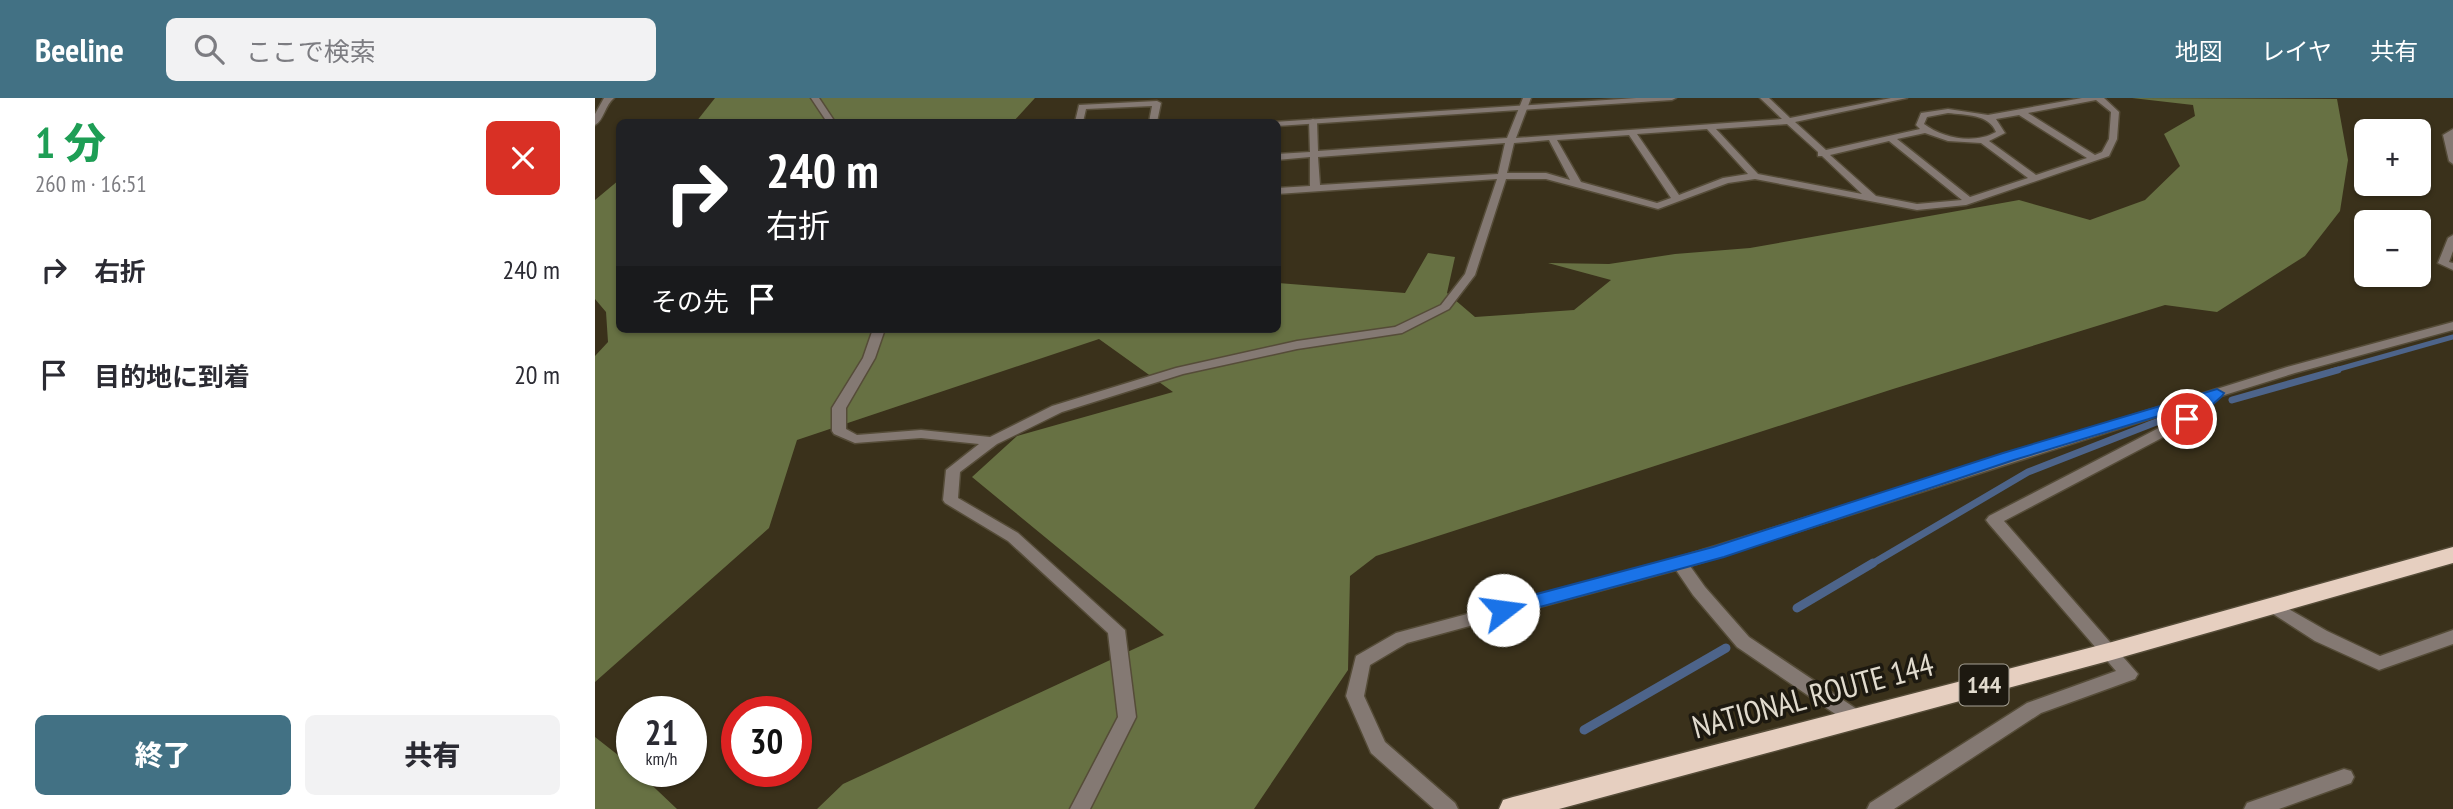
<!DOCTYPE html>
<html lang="ja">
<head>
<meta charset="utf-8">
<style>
	body { margin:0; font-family:"PT Sans Narrow","Noto Sans JP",sans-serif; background:#f2f2f3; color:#2b2b33; height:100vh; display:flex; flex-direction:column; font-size:26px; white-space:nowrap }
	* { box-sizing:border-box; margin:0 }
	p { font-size:23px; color:#7c7c81 }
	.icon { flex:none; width:38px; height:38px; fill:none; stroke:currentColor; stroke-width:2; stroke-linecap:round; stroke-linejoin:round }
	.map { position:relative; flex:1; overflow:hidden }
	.details { display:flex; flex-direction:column; background:#fff; width:595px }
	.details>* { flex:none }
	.guide { position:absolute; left:21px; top:21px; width:665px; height:214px; border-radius:10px; box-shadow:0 2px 5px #0004; background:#202124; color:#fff; overflow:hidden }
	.buttons { position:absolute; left:1759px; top:21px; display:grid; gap:14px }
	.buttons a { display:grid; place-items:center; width:77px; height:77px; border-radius:10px; background:#fff; box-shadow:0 2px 5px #0004; font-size:35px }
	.speed { position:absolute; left:21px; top:598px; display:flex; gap:14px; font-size:35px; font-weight:700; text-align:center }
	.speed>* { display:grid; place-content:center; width:91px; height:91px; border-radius:50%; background:#fff; box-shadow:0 2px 5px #0004; line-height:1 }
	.speed small { font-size:18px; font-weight:400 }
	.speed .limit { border:10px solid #d22; background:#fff; color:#111 }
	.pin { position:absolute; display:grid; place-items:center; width:60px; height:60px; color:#fff; margin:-30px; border:4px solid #fff; border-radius:50%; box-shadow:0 2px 7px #0007 }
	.me { position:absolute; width:77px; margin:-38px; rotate:75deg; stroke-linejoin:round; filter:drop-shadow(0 0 5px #0008) }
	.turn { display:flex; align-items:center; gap:24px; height:147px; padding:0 35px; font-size:32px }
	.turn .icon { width:91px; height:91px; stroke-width:2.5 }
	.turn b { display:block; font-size:49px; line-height:60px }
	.then { display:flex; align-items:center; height:66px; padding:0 35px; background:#0003; gap:14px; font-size:26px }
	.round { display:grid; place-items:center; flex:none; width:74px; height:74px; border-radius:10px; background:#f2f2f3 }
	.overview { display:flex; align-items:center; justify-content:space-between; height:119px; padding:0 35px }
	h1 { font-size:42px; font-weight:800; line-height:52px; color:#1e9e55 }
	.button { display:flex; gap:14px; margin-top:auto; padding:14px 35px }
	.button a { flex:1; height:80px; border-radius:10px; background:#427184; color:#fff; font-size:28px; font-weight:800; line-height:80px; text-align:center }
	.button a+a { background:#f2f2f3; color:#2b2b33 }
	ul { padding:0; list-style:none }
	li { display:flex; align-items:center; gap:21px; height:105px; padding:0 35px }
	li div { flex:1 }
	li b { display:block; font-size:26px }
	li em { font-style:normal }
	header { display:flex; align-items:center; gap:42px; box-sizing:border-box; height:98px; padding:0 35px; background:#427184; color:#fff }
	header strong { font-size:33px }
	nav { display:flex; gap:38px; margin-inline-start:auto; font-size:24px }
	.search { width:490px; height:63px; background:#f2f2f3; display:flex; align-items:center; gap:18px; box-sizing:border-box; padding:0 24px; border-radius:10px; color:#7c7c81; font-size:26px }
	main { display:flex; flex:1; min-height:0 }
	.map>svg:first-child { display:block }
	.forest { fill:#677143 }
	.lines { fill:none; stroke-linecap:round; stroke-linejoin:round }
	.stream-far2 { stroke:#4d648a; stroke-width:5 }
	.stream-far1 { stroke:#4d648a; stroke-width:7 }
	.stream { stroke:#4d648a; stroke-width:9 }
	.minor-casing { stroke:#554c38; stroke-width:3 }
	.tertiary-casing { stroke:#554c38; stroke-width:3 }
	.trunk-casing { stroke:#554c38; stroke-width:3 }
	.minor { fill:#847973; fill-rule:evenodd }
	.tertiary { fill:#847973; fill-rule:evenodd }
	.trunk { fill:#e6cfc0; fill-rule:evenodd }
	.route { fill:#1a73e8; stroke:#114b97; stroke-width:2 }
	.labels { text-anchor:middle; stroke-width:7; stroke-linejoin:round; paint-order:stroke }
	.shield { fill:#1d1910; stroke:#a6a195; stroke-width:2 }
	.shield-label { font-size:24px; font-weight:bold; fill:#e1dbce }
	.near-street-label { font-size:32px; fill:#e1dbce; stroke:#1d1910 }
</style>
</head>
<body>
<header>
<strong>Beeline</strong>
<div class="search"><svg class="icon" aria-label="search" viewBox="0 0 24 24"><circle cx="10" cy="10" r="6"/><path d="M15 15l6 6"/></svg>ここで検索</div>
<nav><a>地図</a><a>レイヤ</a><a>共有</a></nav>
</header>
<main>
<section class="details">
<div class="overview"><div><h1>1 分</h1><p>260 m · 16:51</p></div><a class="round" style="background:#d93025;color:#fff"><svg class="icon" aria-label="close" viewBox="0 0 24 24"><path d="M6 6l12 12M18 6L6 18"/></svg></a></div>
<ul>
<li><svg class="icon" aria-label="right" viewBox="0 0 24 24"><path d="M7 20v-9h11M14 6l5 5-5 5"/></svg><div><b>右折</b></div><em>240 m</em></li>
<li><svg class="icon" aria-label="arrive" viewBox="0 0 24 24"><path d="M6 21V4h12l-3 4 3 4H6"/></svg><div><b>目的地に到着</b></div><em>20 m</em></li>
</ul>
<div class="button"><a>終了</a><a>共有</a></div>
</section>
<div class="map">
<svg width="1858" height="711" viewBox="0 0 1858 711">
	<rect width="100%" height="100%" fill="#3a311b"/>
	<g class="forest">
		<path d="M120,0H440L418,24H101Z"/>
		<path d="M1537,0L1742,1L1753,62L1745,113L1710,158L1622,214L1570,207L1298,291L781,458L755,478L753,572L659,711H222L248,686L569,537L377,379L422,338L578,294L504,241L202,342L174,430L0,584V258L13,244L11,214L0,201V102L24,82V231H682L683,185L810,195L833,155L860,159L852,195L880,219L979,212L1016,182L953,165L1014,166L1080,156L1155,150L1424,102L1495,122L1550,102L1585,68L1569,36L1600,18L1598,7Z"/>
		<path d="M0,639L37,668V674H43L82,711H0Z"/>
	</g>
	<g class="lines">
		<path class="stream-far2" d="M1737,273L1858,239"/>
		<g class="stream-far1">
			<path d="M1637,302L1743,272"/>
			<path d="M1275,467L1433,374L1569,321"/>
		</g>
		<g class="stream">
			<path d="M1202,510L1278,465"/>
			<path d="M989,632L1131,550"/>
		</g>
		<defs>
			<g id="minor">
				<path d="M9,0H19C10,7 9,22 0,27V16Z"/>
				<path d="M216,0H224L240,24H232Z"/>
				<path d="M928,0H936L921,40L1187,21L1165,0H1174L1195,20L1296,0H1312L1200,24L1231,52L1325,31L1321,27L1326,15L1353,11L1393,17L1487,0H1509L1524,14L1522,41L1514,58L1371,107L1322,112L1160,81L1133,85L1063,111L951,81H911L880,177L854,211L807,235L702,251L588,276L467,314L402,346L365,374L363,400L423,435L530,532L541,619L495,711H475L523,619L513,535L413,443L350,405L348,402L351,372L384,346L326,340L260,345L239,336L237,333V310L268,260L278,231H290L280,260L251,310V331L262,337L326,332L395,339L457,308L581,270L702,243L800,229L846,207L870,176L902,81L682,96V90L715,88V59L682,62V56L715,54L714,23L718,21L722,23L723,53L912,40ZM1501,2L1516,14L1514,41L1507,54L1500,57L1433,15ZM1353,15C1370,17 1394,16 1401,34C1380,46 1349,41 1329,26L1332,19ZM1424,17L1492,60L1441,77L1394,43L1410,35L1401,21ZM1192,26L1223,54V58H1227L1267,96L1163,76L1121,31ZM1112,31L1153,76L1128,80L1084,97L1042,36ZM1330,35L1353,43L1386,45L1433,80L1375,99L1302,41ZM1034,37L1076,100L1062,105L986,84L962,42ZM954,42L975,82L951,75H912L919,45ZM1294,43L1367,102L1322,106L1281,98L1235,57ZM910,45L903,76L725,87L723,59Z"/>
				<path d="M562,3L566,5L562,24H554L557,8L491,11L488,24H480L484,7Z"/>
				<path d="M1858,31V66L1854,63L1848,37Z"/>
				<path d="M1858,137V153L1854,164L1858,165V172L1843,165L1853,140Z"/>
				<path d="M1858,224V232L1700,275L1623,299L1597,324L1409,423L1543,576L1540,581L1446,615L1299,711H1272L1275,705L1432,605L1521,573L1394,426L1391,422L1394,418L1587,318L1601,306L1095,468L1110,489L1154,539L1269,616L1271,621L1269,626L1262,629L1255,626L1142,549L1098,497L1081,472L812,545L775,567L769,598L790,644L860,705L863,711H839L776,655L751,598L761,558L801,535L1082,460L1692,269Z"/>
				<path d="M1678,502L1732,533L1785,558L1858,532V546L1784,572L1720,543L1672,512L1670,508L1672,504Z"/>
				<path d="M1749,671L1756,673L1759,679L1756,685L1684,711H1649L1652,705Z"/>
			</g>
			<path id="tertiary" d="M1041,0H1081L1077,2L682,28V24H679Z"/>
			<path id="trunk" d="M1858,449V465L1517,562L964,711H904L908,702L918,699L1517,544Z"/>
		</defs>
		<use href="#minor" class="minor-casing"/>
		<use href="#tertiary" class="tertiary-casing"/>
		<use href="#trunk" class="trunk-casing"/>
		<use href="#minor" class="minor"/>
		<use href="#tertiary" class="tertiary"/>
		<use href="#trunk" class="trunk"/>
	</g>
	<path class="route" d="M1622,291L1629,295L1627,298L1597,325H1586L1584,321L1600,307L1419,362L1129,459L908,519L901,517L898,512L901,507L908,505L1118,449L1408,355Z"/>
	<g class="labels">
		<rect class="shield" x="1364.5" y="566.5" width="49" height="41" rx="5"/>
		<g class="shield-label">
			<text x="1389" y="595">144</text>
		</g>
		<g class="near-street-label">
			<text transform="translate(1218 598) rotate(-15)" y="11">NATIONAL ROUTE 144</text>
		</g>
	</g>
</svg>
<div class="buttons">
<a>+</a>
<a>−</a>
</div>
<div class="speed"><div>21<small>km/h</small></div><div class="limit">30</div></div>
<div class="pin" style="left:1592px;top:321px;background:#d93025"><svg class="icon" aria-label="arrive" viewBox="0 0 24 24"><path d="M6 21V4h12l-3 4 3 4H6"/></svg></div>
<svg class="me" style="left:908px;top:512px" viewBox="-20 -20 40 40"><circle r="19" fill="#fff"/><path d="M0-13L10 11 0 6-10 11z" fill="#1a73e8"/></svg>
<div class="guide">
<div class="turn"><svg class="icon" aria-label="right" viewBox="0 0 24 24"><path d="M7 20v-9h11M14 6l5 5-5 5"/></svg><div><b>240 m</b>右折</div></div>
<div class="then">その先<svg class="icon" aria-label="arrive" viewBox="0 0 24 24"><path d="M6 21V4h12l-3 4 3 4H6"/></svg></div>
</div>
</div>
</main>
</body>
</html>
